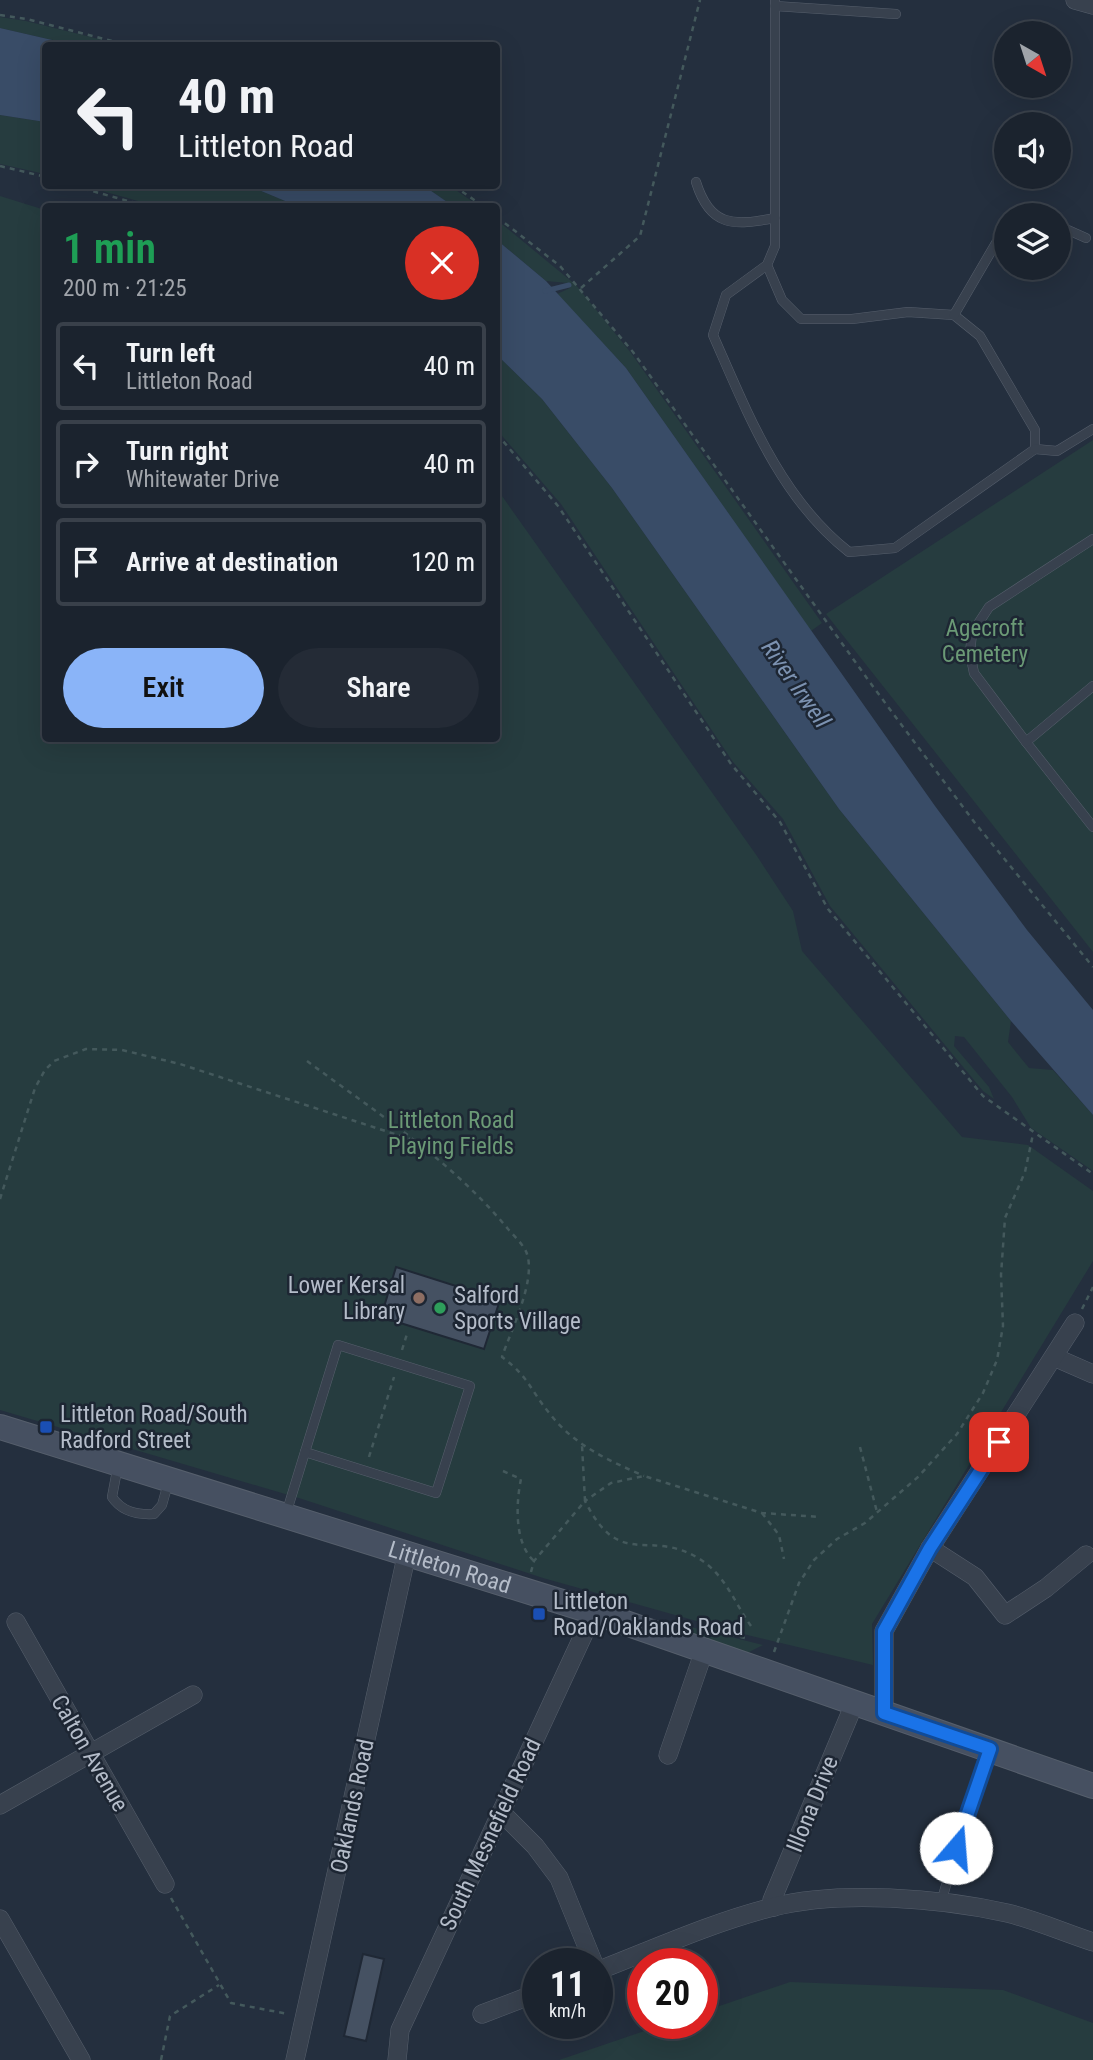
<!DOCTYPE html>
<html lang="en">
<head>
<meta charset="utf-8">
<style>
	body { margin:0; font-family:"Roboto Condensed",sans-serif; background:#242b36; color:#f1f3f6; height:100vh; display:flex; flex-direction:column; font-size:26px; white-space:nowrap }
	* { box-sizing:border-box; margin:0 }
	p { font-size:23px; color:#a0a4aa }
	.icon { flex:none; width:38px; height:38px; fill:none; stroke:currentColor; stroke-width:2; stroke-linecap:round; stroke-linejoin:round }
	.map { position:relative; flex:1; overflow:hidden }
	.panel { position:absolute; left:42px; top:203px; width:458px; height:539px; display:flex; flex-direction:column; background:#1b232e; border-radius:7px; box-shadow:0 7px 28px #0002,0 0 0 2px #39404a }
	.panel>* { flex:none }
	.banner { position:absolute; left:42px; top:42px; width:458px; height:147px; border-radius:7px; box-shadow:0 7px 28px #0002,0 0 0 2px #39404a; background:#1b232e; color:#f1f3f6; overflow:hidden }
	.needle { width:46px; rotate:141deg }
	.controls { position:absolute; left:994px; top:21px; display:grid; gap:14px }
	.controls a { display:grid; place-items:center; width:77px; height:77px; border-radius:50%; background:#1b232e; box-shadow:0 7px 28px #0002,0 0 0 2px #39404a; font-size:35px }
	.speed { position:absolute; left:522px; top:1948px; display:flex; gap:14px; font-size:35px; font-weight:700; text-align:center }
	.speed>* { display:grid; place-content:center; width:91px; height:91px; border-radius:50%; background:#1b232e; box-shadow:0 7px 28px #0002,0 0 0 2px #39404a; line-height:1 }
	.speed small { font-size:18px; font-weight:400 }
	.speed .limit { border:10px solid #d22; background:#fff; color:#111 }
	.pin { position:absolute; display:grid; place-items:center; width:60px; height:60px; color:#fff; margin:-30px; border-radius:14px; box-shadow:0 4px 10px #0006 }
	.me { position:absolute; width:77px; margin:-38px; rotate:18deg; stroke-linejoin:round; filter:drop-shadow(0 0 5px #0008) }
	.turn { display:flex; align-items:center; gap:24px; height:147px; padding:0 21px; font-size:32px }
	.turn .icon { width:91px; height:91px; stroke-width:2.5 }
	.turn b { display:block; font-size:49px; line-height:60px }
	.round { display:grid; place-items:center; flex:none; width:74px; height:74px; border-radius:37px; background:#242b36 }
	.summary { display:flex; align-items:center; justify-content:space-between; height:119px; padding:0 21px }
	h1 { font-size:42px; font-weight:600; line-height:52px; color:#1e9e55 }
	.action { display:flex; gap:14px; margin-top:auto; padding:14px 21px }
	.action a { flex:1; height:80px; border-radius:42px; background:#8ab4f8; color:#111; font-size:28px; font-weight:600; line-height:80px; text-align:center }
	.action a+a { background:#242b36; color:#f1f3f6 }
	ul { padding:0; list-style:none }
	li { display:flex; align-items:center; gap:21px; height:88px; margin:0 14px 10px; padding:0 7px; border:4px solid #39404a; border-radius:7px }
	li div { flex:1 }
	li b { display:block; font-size:26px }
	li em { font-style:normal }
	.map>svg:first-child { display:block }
	.green { fill:#263c3f }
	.water { fill:#394c67 }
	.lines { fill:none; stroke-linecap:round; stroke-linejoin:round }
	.stream { stroke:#394c67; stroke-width:5 }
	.building { fill:#455162; stroke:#1f2835; stroke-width:2 }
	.lane-casing { stroke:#565f6c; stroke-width:10 }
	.street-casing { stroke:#565f6c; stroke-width:19 }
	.secondary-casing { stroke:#565f6c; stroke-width:26 }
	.path { stroke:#44595c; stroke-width:2.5; stroke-dasharray:5 5; stroke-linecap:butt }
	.lane { stroke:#38414e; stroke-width:9 }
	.street { stroke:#38414e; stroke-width:18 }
	.secondary { stroke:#465061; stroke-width:24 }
	.route-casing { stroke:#114b97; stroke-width:18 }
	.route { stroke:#1a73e8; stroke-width:12 }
	.education-dot { fill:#8d6e63; stroke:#1d2633; stroke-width:2.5 }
	.leisure-dot { fill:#2e9e5b; stroke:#1d2633; stroke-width:2.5 }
	.transit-dot { fill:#1a4fb4; stroke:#1d2633; stroke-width:2.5 }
	.labels { text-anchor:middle; stroke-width:5; stroke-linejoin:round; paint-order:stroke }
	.park-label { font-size:23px; fill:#6b9a76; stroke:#1d2633 }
	.poi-label { font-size:23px; fill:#b4bcc9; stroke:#1d2633; text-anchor:start }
	.street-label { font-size:23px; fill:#b4bcc9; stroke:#1d2633 }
	.water-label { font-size:24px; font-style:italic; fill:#7c92b1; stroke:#1d2633 }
</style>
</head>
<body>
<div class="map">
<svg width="1093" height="2060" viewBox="0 0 1093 2060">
	<rect width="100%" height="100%" fill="#242f3e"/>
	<g class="green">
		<path d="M0,17L26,21L123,45H74L0,28Z"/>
		<path d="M0,115L45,122V174L0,164Z"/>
		<path d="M84,186H249L297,206H156Z"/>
		<path d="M424,186H450L479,206H453Z"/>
		<path d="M0,196L45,210L46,738H497V489L757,856L793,911L802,951L962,1137L1028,1145L1093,1191V1261L872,1624L873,1665L743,1634L543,1578L302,1499L0,1410Z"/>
		<path d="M497,220L576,285L631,353L822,623L811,631L626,368L557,294L570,288L568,283L546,281L497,240Z"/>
		<path d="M497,355L542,399L612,488L839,809L1011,1021L1008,1042L1029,1068L1053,1070L1093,1115V1171L1031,1128L1012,1097L964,1037L955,1036L954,1046L989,1087L994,1099L983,1091L830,906L783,819L733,762L561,504L497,430Z"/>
		<path d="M1093,440V952L826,614Z"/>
		<path d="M671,1622L763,1645L747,1653L668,1627Z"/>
		<path d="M790,1982L1003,1990L1093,2023V2060H559L668,2023H702V2012Z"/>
	</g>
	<g class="water">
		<path d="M0,28L74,45L46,46L45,122L0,115Z"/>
		<path d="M249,186H424L453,206H297Z"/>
		<path d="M497,240L546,281L626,368L935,806L1027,930L1093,1010V1115L1011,1021L839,809L612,488L542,399L497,355Z"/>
	</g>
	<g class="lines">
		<path class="stream" d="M545,291L569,285"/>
	</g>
	<g class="building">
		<path d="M396,1267L500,1300L484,1349L381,1317Z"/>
		<path d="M363,1954L384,1959L366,2041L344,2036Z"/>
	</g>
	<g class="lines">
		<defs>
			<g id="lane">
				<path d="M775,6L896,14"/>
				<path d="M696,182C710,227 733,226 775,218"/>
				<path d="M1059,226L1086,238"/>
				<path d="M767,265L782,300L801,319H852L908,312L954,315L980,336L1035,430V449L895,548L849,552C780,498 748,414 713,335L726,295L767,265L775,246V0"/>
				<path d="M954,315L996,243L1006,236"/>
				<path d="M1035,449L1057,451L1093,429"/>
				<path d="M1093,686L1026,742L1093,827"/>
				<path d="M1026,742L974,673L970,653L972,633L989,607L1093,539"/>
				<path d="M338,1345L470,1386L436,1493L305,1452Z"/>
				<path d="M118,1465L112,1497C122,1512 137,1515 154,1514L162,1505L169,1480"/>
				<path d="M286,1514L305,1452"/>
				<path d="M941,1903L962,1828L990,1751"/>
			</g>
			<g id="street">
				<path d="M1075,0L1093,5"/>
				<path d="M1054,1357L1093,1374"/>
				<path d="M930,1548L975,1577L1005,1615L1046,1588L1086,1555"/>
				<path d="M16,1622L165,1884"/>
				<path d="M884,1713V1631L930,1548L1075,1323"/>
				<path d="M668,1755L704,1651"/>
				<path d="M0,1805L193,1695"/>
				<path d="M501,1812L535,1846L559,1878L594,1964"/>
				<path d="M774,1907L772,1900L855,1702"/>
				<path d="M0,1919L81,2060"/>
				<path d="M597,1971C654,1949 713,1922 773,1907C839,1890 940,1898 1007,1913C1036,1920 1065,1933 1093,1942"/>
				<path d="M482,2014L537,1993"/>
				<path d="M295,2060L407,1553"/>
				<path d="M397,2060L400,2030L594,1612"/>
			</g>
			<g id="secondary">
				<path id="s1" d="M0,1427L594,1612L1093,1786"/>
			</g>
		</defs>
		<use href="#lane" class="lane-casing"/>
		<use href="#street" class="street-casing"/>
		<use href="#secondary" class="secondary-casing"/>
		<g class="path">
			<path d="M0,15L27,19L131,46"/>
			<path d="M0,166L46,177"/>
			<path d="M74,186L146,206"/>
			<path d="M454,186L483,206"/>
			<path d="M497,217L560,266L633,352L874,688L975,823L1093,967"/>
			<path d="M581,288L640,236L700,0"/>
			<path d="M497,434L558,506L731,764L780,822L828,909L983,1096L1093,1174"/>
			<path d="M307,1061C377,1113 452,1161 508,1229C514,1236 524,1245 527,1254C536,1281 511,1330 502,1357C530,1378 530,1390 550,1414C575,1446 608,1460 644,1476"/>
			<path d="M0,1199L35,1088L45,1070L54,1061L86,1049L122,1050L180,1064L410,1139"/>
			<path d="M1082,1309L1093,1287"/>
			<path d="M402,1350L407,1334"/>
			<path d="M860,1447L877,1512"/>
			<path d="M369,1457L394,1377"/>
			<path d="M503,1471L521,1479C516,1503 514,1543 534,1561"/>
			<path d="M762,1513L779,1535L784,1559"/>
			<path d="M531,1572L534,1561L585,1501L582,1445"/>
			<path d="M751,1626C734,1602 725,1574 698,1558C648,1528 620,1571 585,1501L611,1483L644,1476L762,1513L820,1517"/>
			<path d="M711,1629L745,1638"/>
			<path d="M774,1652L799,1583L814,1560L837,1539L865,1523L918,1477L957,1434L983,1393L997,1360L1003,1326L1001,1275L1005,1218L1025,1172L1033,1134"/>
			<path d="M171,1898L231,2003L288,2014"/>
			<path d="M161,2060L170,2016L219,1985"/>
		</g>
		<use href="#lane" class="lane"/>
		<use href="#street" class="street"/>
		<use href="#secondary" class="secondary"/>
	</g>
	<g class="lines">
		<defs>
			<path id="route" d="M956,1848L990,1749L884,1713V1631L930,1548L999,1442"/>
		</defs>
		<use href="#route" class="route-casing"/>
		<use href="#route" class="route"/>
	</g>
	<circle class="education-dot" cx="419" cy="1298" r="7"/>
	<circle class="leisure-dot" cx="440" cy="1308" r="7"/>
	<g class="transit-dot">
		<rect x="39" y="1420" width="14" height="14" rx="3.5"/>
		<rect x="532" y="1607" width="14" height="14" rx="3.5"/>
	</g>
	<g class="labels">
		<g class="park-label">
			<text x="985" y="636">Agecroft<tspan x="985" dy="26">Cemetery</tspan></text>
			<text x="451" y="1128">Littleton Road<tspan x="451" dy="26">Playing Fields</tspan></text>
		</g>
		<g class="poi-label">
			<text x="405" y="1293" text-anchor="end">Lower Kersal<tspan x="405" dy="26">Library</tspan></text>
			<text x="454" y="1303">Salford<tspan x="454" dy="26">Sports Village</tspan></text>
			<text x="60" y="1422">Littleton Road/South<tspan x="60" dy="26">Radford Street</tspan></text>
			<text x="553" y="1609">Littleton<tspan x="553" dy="26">Road/Oaklands Road</tspan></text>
		</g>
		<g class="street-label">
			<text dy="8" stroke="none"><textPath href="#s1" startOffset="471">Littleton Road</textPath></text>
			<text transform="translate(90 1753) rotate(60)" y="8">Calton Avenue</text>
			<text transform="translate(812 1804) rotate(-68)" y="8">Illona Drive</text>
			<text transform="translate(352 1806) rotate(-78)" y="8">Oaklands Road</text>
			<text transform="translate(490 1834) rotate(-65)" y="8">South Mesnefield Road</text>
		</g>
		<g class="water-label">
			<text transform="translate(796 684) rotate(55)" y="8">River Irwell</text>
		</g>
	</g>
</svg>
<div class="controls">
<a><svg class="needle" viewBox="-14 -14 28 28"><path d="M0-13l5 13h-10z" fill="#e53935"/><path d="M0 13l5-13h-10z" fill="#a0a4aa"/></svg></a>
<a><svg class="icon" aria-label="sound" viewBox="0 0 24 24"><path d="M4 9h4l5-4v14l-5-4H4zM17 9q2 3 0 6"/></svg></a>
<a><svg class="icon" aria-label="layers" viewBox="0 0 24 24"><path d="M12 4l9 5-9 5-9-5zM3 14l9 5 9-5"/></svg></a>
</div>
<div class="speed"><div>11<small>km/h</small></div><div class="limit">20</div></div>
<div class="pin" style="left:999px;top:1442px;background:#d93025"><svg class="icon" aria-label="arrive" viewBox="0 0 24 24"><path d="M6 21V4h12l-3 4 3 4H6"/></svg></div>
<svg class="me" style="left:956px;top:1848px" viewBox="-20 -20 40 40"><circle r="19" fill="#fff"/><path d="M0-13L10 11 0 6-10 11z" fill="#1a73e8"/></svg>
<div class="banner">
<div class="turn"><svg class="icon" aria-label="left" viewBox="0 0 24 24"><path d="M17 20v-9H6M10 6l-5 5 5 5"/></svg><div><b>40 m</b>Littleton Road</div></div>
</div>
<section class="panel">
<div class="summary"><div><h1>1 min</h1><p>200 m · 21:25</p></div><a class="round" style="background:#d93025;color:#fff"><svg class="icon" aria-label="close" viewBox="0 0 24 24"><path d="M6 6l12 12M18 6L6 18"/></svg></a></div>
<ul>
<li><svg class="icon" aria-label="left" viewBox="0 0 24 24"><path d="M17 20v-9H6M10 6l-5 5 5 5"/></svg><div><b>Turn left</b><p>Littleton Road</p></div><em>40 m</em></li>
<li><svg class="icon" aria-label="right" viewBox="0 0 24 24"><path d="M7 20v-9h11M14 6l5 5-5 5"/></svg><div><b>Turn right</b><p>Whitewater Drive</p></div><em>40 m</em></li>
<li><svg class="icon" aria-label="arrive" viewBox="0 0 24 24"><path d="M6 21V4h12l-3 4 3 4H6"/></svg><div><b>Arrive at destination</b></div><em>120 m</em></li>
</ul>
<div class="action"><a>Exit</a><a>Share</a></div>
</section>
</div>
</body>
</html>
